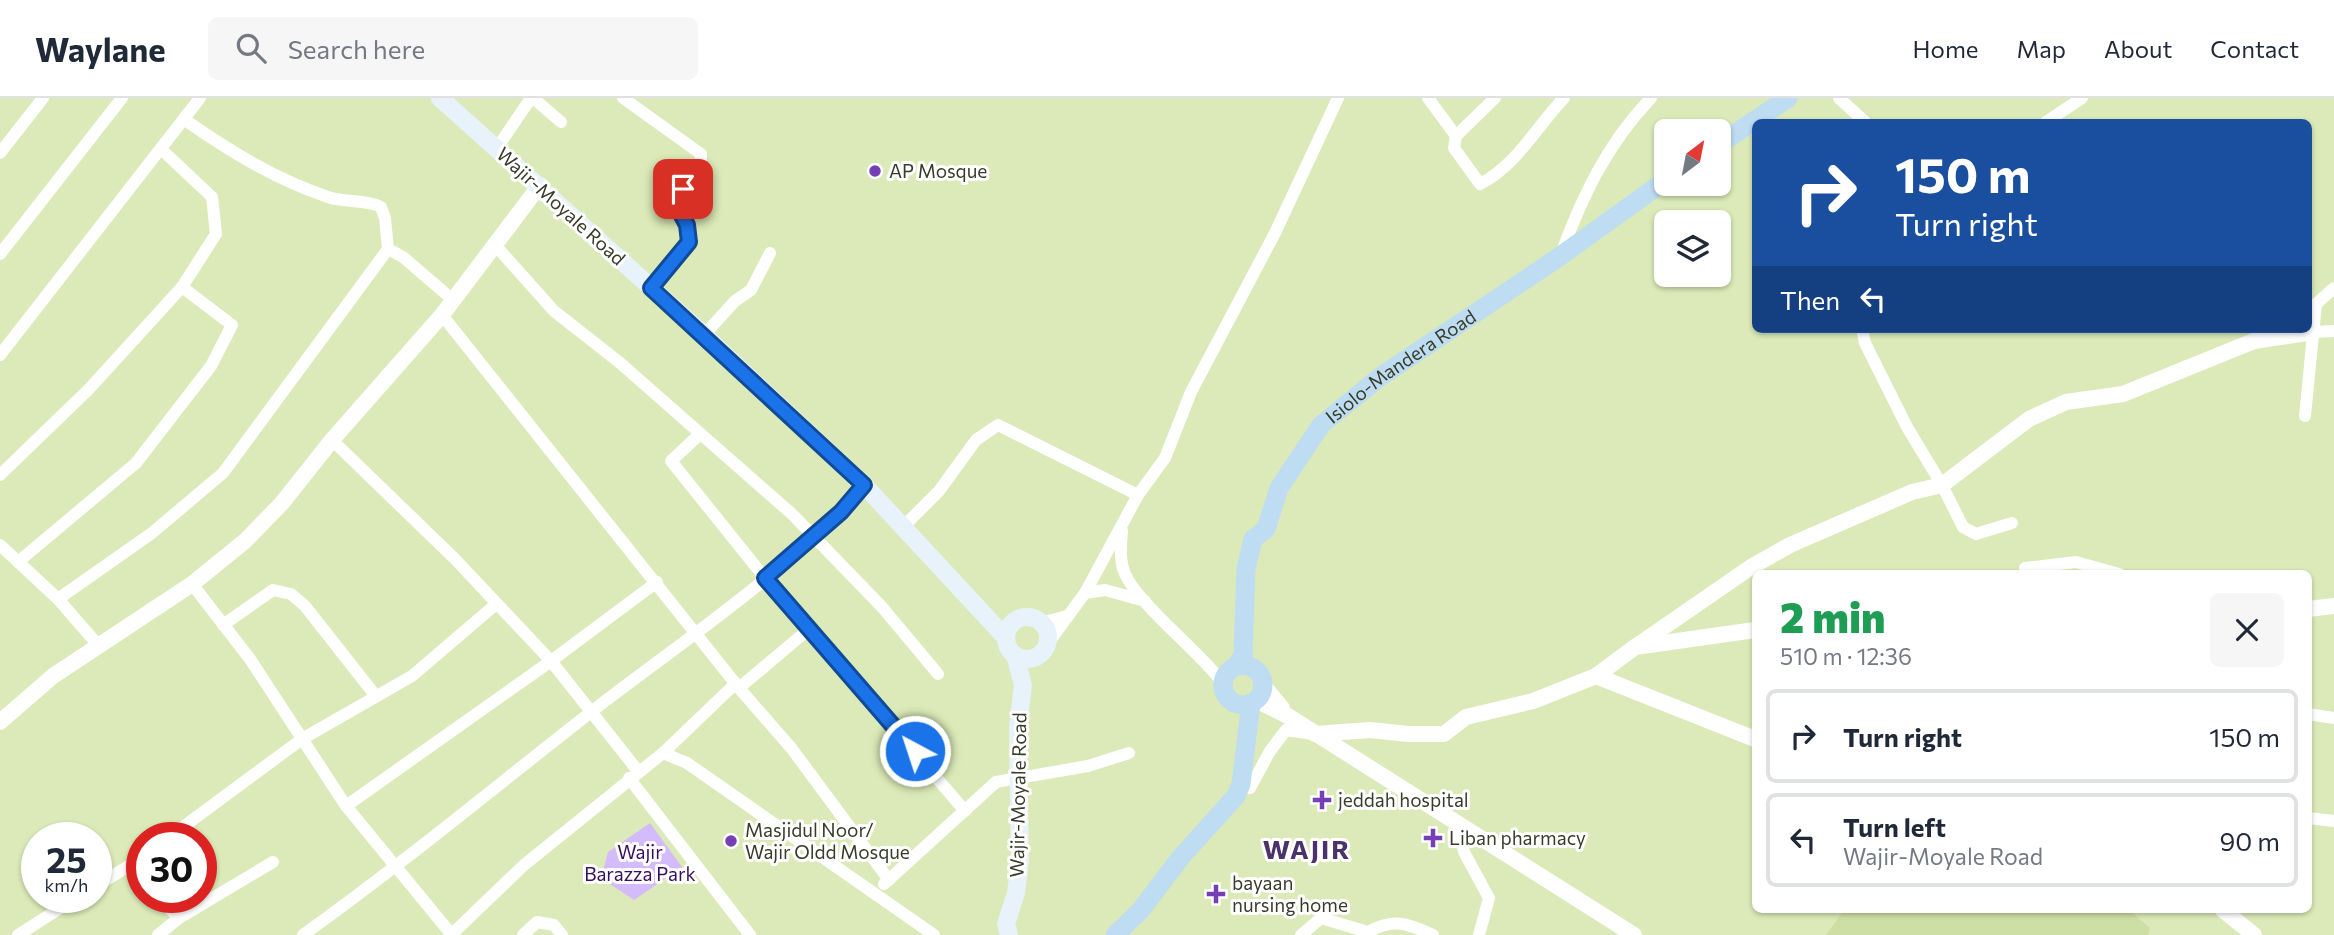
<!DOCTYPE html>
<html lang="en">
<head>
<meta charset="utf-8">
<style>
	body { margin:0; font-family:Commissioner,sans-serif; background:#f6f6f7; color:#1f2937; height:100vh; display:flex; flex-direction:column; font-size:26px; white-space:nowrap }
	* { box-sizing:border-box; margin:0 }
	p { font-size:23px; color:#747a83 }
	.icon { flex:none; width:38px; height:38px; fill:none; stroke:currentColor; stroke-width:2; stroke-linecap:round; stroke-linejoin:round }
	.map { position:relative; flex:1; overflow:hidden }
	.drawer { position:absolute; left:1752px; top:472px; width:560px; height:343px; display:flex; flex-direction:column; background:#fff; border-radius:10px; box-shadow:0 2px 5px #0004 }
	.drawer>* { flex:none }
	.hud { position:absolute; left:1752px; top:21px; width:560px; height:214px; border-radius:10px; box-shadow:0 2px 5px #0004; background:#1a4fa0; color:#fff; overflow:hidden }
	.needle { width:46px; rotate:32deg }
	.tools { position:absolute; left:1654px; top:21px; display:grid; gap:14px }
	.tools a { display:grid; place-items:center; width:77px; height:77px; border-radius:10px; background:#fff; box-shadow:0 2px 5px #0004; font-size:35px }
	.speed { position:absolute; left:21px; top:724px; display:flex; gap:14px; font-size:35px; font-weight:700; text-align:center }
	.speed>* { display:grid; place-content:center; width:91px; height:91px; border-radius:50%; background:#fff; box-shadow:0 2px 5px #0004; line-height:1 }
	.speed small { font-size:18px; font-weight:400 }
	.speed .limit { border:10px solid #d22; background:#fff; color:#111 }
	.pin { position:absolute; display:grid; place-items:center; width:60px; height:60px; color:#fff; margin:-30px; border-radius:14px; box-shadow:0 4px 10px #0006 }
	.me { position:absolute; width:77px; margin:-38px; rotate:320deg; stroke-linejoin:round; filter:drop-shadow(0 0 5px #0008) }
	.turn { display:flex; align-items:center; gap:24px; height:147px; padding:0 28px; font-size:32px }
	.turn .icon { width:91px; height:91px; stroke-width:2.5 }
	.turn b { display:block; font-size:49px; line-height:60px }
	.then { display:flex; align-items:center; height:66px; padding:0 28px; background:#0003; gap:14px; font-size:26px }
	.round { display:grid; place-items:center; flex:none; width:74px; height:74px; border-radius:10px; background:#f6f6f7 }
	.head { display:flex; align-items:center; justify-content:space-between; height:119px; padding:0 28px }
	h1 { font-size:42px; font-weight:800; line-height:52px; color:#1e9e55 }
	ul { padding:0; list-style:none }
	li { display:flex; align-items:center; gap:21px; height:94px; margin:0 14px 10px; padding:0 14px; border:4px solid #e0e1e3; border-radius:10px }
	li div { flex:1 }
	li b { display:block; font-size:26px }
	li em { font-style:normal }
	header { display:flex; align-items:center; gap:42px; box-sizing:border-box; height:98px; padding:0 35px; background:#fff; border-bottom:2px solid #e0e1e3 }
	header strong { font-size:33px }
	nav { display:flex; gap:38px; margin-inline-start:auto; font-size:24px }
	.search { width:490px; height:63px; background:#f6f6f7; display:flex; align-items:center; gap:18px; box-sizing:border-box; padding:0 24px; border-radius:10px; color:#747a83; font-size:26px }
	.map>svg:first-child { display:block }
	.built { fill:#cedfa6 }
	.green { fill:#d3bbfd }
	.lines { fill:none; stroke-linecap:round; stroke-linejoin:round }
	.minor { stroke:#fff; stroke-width:12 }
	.tertiary { stroke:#fff; stroke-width:16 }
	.secondary { stroke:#e7f2fa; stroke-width:18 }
	.trunk { stroke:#bedcf2; stroke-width:19 }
	.route-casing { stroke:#114b97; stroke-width:18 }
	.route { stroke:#1a73e8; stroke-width:12 }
	.poi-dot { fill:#763fb6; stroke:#fff; stroke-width:2.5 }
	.labels { text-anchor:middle; stroke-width:6; stroke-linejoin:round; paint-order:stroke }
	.poi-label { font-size:19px; fill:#383d2a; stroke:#fff; text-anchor:start }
	.street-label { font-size:19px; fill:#383d2a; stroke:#fff }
	.park-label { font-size:19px; fill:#391061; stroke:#fff }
	.district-label { font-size:26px; font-weight:bold; letter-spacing:2px; fill:#4b326d; stroke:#fff }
</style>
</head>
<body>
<header>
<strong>Waylane</strong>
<div class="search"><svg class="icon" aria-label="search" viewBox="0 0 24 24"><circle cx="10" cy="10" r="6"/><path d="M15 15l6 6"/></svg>Search here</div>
<nav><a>Home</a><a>Map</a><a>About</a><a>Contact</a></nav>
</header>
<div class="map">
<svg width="2334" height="837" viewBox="0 0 2334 837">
	<rect width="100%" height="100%" fill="#dbeab8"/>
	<path class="built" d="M1844,812H2129L2150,830L2148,837H1826Z"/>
	<path class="green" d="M650,725L682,769L634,802L601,780L608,754Z"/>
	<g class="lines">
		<g class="minor">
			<path d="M533,0L561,24"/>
			<path d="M623,0L701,56C702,74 683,84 679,101C675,116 689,129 689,144L651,190"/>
			<path d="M1428,0L1456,38L1454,50L1480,86C1517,67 1536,29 1564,0"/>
			<path d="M1839,0L1865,24"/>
			<path d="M185,22C231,54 275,81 328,99C345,105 365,101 381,109L385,120L388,151L403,159L453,202"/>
			<path d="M2046,24L2082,0"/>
			<path d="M1456,38L1495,0"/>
			<path d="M497,50L531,0"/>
			<path d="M0,55L43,0"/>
			<path d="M496,148L554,213L619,264L792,416L882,509L938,576"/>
			<path d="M0,156L122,0"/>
			<path d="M1561,156C1583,97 1607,46 1651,0"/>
			<path d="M442,217L739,590L792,651L889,782"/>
			<path d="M1862,231L1865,245L1907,329L1942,387L1963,429L1976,436L2012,425"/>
			<path d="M2314,234L2334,233"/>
			<path d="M704,237L735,203L751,192L770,155"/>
			<path d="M0,257L200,0"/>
			<path d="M2305,318L2316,206L2334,190"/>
			<path d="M700,336L671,363L765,480L965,713"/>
			<path d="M332,342L455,461L551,563L638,673"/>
			<path d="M0,377L89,291L182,189L216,136L212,99L161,51"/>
			<path d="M904,428L939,393L976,342L998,327L1138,397"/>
			<path d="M1122,433C1121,448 1119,462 1125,476C1139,507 1199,553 1223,585"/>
			<path d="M0,447L58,501L98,547"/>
			<path d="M18,464L136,365L211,268L232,227L182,189"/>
			<path d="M2025,470L2076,464L2119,476"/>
			<path d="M192,486L250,561L346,708L452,837"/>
			<path d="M1085,495L1105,492L1145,503"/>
			<path d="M58,501L152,435L223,375L388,151"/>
			<path d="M1041,525L1067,518"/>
			<path d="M223,527L273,492L291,496L305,508L375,597"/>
			<path d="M1046,548L1085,495L1138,397L1165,360L1191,294L1275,135L1338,0"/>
			<path d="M739,590L809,531"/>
			<path d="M2308,616L2334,620"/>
			<path d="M663,655L736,585"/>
			<path d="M629,680L750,837"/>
			<path d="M1241,686L1250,690L1270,653L1286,632L1313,636"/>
			<path d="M346,708L551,563L657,484"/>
			<path d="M2308,720L2334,723"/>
			<path d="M1458,724L1464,754L1489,800L1479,837"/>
			<path d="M168,740L302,641L412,578L495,507"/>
			<path d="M132,768L142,780"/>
			<path d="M884,786L996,684L1088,668L1129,655"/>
			<path d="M96,788L142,760"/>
			<path d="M158,800L179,820"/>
			<path d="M18,837L76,800"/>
			<path d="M158,837L179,820L273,764"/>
			<path d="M303,837C405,764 501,684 600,607C690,538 789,473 864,387"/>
			<path d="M451,837L524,767L663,655L687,665L934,837"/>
			<path d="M523,837L537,824L554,827L562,837"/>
			<path d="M1301,837L1321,820L1368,834C1394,820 1407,825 1433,837"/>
		</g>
		<g class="tertiary">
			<path d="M2308,511L2334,508"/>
			<path d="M1635,549L1751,469L1790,447L1912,394L1942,387L2029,321L2066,304L2123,296L2254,243L2314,234"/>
			<path d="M1596,578L1635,549L1755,532"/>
			<path d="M1263,587L1282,610"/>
			<path d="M1256,602L1288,618L1634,837"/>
			<path d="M0,624L53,578L192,486L245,443L282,405L332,342L442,217L540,87"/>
			<path d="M1315,636L1370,632L1408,636H1444L1466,619L1533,603L1596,578L1755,641"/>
			<path d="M2223,812L2254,837"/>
		</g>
		<g class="secondary">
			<path d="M440,0L704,237L864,387L1006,540"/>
			<circle cx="1027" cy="540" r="21"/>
			<path d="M1009,837L1006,826L1016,795L1020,763L1018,628L1023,587L1015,557"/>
		</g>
		<g class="trunk">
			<path d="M1718,47L1788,0"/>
			<circle cx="1243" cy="587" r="20"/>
			<path id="s1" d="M1236,568L1243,557L1246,471L1253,441L1266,431L1279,390L1321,327L1380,279L1559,159L1666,82"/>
			<path d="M1115,837L1140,813L1181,759L1236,698L1241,686L1251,605"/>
		</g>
	</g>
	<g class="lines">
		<defs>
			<path id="route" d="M683,91L678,110L687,127L689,144L651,190L864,387L841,414L765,480L915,653"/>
		</defs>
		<use href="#route" class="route-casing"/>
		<use href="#route" class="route"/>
	</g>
	<g class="poi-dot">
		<circle cx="875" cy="73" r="7"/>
		<path d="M1318.5 691.5h7v7h7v7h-7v7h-7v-7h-7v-7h7z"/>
		<path d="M1429.5 729.5h7v7h7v7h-7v7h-7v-7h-7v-7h7z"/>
		<circle cx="731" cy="743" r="7"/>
		<path d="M1212.5 785.5h7v7h7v7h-7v7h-7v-7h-7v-7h7z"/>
	</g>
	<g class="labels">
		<g class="poi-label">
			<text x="889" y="80">AP Mosque</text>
			<text x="1338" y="709">jeddah hospital</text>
			<text x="745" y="739">Masjidul Noor/<tspan x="745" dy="22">Wajir Oldd Mosque</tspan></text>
			<text x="1449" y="747">Liban pharmacy</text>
			<text x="1232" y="792">bayaan<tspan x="1232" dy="22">nursing home</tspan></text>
		</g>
		<g class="street-label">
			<text transform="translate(561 108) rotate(42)" y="7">Wajir-Moyale Road</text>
			<text dy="7" stroke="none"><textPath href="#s1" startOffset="364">Isiolo-Mandera Road</textPath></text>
			<text transform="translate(1018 697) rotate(-89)" y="7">Wajir-Moyale Road</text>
		</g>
		<g class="park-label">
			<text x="640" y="761">Wajir<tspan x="640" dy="22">Barazza Park</tspan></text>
		</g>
		<g class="district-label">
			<text x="1307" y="761">WAJIR</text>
		</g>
	</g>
</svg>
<div class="tools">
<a><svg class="needle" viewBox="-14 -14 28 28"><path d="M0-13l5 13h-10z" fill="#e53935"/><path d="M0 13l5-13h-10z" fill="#747a83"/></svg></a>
<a><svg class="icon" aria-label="layers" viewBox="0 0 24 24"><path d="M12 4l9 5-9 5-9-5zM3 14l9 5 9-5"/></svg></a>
</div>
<div class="speed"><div>25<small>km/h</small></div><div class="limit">30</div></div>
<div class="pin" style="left:683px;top:91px;background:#d93025"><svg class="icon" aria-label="arrive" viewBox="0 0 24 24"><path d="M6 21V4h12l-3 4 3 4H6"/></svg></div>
<svg class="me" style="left:915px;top:653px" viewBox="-20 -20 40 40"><circle r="17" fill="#1a73e8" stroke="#fff" stroke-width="3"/><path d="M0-11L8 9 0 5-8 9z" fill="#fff"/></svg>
<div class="hud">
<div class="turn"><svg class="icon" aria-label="right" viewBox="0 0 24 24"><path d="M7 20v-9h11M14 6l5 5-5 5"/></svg><div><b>150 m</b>Turn right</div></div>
<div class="then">Then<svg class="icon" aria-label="left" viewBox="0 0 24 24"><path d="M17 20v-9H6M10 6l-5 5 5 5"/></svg></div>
</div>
<section class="drawer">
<div class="head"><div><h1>2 min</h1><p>510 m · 12:36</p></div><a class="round"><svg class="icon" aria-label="close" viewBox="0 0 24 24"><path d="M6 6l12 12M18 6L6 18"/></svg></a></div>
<ul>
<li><svg class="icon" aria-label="right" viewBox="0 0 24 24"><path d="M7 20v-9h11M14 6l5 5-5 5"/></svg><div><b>Turn right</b></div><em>150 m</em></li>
<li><svg class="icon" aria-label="left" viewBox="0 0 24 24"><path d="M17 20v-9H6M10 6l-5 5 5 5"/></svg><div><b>Turn left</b><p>Wajir-Moyale Road</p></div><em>90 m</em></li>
</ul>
</section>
</div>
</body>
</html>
